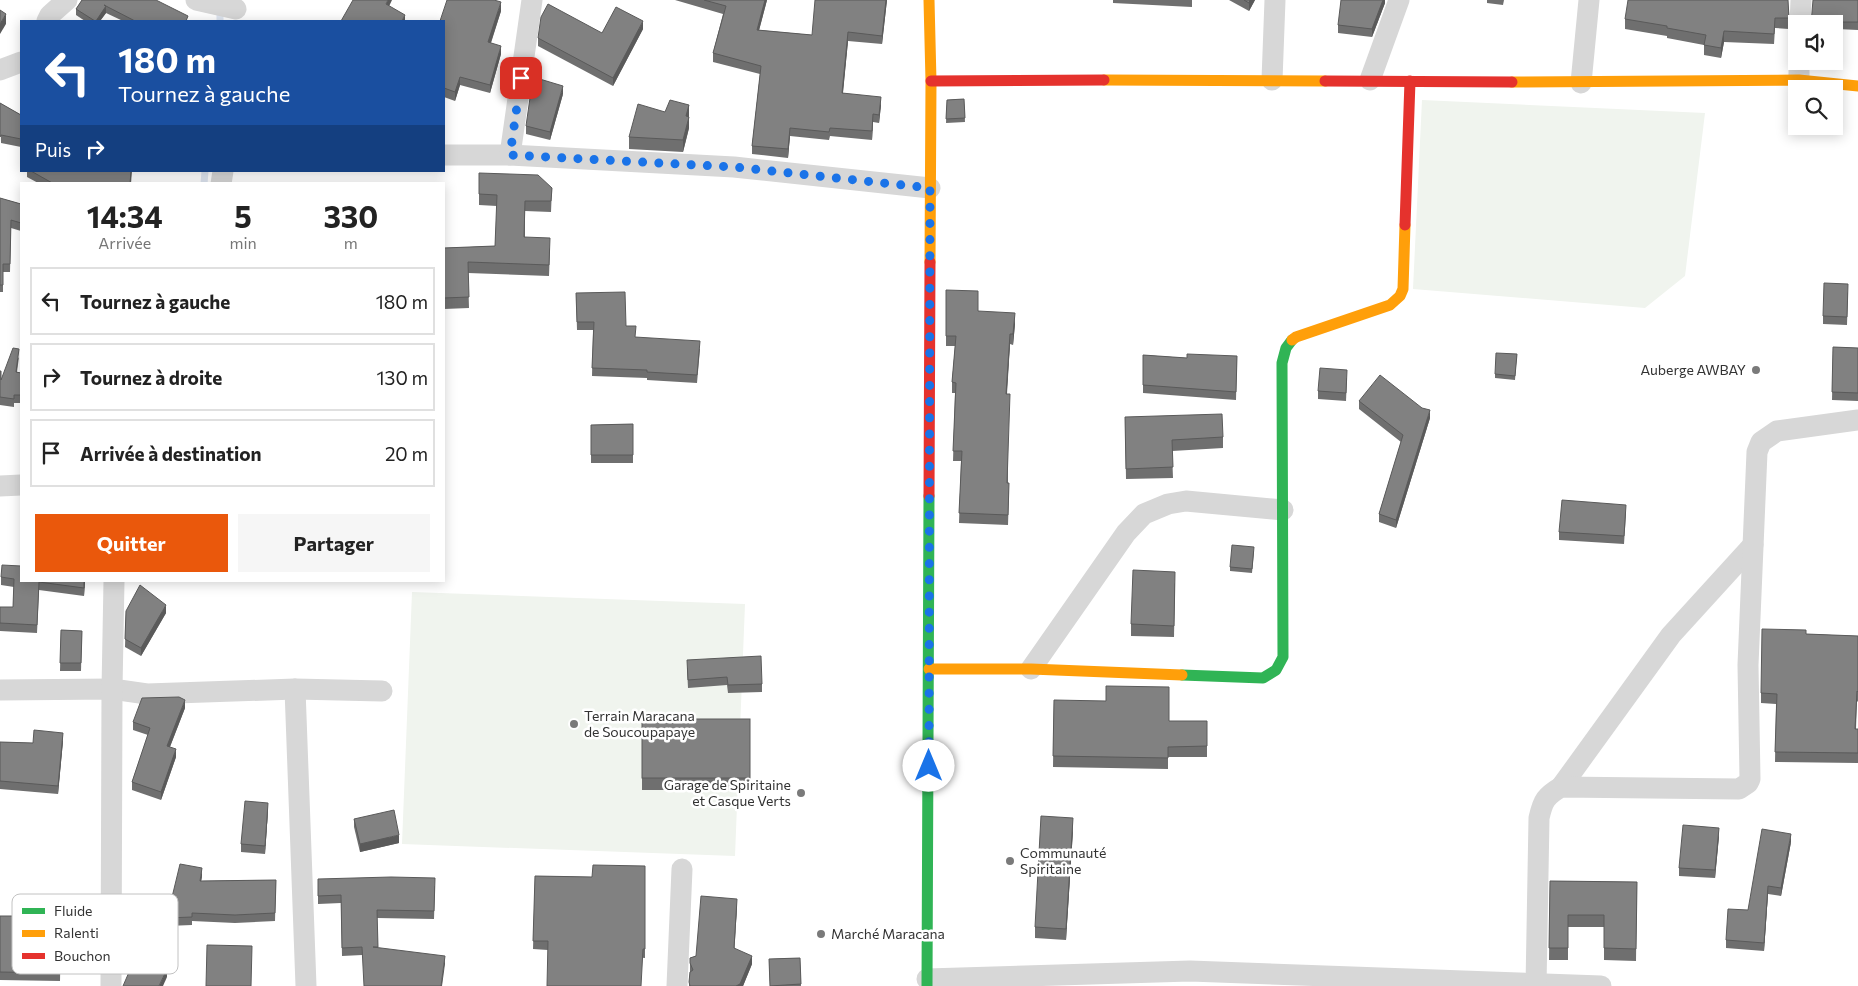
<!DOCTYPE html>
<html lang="fr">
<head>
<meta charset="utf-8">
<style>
	body { margin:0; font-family:Commissioner,sans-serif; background:#f6f6f6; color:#222; height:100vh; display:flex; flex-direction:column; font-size:19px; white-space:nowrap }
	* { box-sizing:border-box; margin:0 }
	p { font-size:16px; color:#767676 }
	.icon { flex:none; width:28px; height:28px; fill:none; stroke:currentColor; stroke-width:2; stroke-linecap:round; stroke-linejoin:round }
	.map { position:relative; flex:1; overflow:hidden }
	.side { position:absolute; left:20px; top:182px; width:425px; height:400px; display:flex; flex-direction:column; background:#fff; border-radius:0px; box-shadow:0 2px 12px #0003 }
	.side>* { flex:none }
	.hud { position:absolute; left:20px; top:20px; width:425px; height:152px; border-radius:0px; box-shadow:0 2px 12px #0003; background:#1a4fa0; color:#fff; overflow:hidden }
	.buttons { position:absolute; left:1788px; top:15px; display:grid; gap:10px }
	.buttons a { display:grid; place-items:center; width:55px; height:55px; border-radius:0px; background:#fff; box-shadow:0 2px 12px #0003; font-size:25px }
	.pin { position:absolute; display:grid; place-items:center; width:42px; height:42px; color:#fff; margin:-21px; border-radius:10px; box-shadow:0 2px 8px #0006 }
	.me { position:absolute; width:55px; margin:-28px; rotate:0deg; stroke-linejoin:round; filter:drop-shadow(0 0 4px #0008) }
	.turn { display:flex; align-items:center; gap:18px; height:105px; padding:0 15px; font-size:22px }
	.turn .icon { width:65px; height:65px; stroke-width:2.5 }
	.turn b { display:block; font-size:35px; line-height:42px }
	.then { display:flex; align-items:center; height:48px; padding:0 15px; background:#0003; gap:10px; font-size:19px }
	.eta { display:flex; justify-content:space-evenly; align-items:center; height:85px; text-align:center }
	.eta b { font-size:30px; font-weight:700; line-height:35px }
	.button { display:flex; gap:10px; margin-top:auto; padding:10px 15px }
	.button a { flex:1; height:58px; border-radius:0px; background:#ea580c; color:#fff; font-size:20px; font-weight:700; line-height:58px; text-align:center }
	.button a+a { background:#f6f6f6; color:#222 }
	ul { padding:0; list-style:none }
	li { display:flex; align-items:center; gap:15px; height:68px; margin:0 10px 8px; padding:0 5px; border:2px solid #e0e0e0; border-radius:0px }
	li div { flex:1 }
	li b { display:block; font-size:19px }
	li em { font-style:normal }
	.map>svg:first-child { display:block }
	.green { fill:#f0f4ee }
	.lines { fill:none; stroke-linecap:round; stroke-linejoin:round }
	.stream { stroke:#dfe6f1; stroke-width:7 }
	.street { stroke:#d7d7d7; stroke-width:21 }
	.fast { stroke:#30b455; stroke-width:11 }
	.slow { stroke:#ff9f0a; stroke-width:11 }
	.jam { stroke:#e5322d; stroke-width:11 }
	.wall { fill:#6f6f6f }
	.shaded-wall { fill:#5a5a5a }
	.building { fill:#818181; stroke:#5a5a5a }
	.route { stroke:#1a73e8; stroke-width:9; stroke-dasharray:0 16.2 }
	.poi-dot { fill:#7a7a7a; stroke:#fff; stroke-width:2 }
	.labels { text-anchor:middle; stroke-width:5; stroke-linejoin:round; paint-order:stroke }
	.poi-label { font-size:14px; fill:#333; stroke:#fff; text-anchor:start }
	.key { fill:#fff; stroke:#c2c2c2; stroke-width:1 }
	.key-label { font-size:14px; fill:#333 }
</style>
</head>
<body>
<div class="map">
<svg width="1858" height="986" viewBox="0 0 1858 986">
	<rect width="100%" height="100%" fill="#fff"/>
	<g class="green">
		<path d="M1422,100L1705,113L1685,276L1645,308L1413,289Z"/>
		<path d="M412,592L745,604L735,856L402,844Z"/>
	</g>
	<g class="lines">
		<g class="stream">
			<path d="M220,8V21"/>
			<path d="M204,184L205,171"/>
		</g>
		<g class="street">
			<path d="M196,0L236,9"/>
			<path d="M47,21L50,15L67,0"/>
			<path d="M1800,24L1801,0"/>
			<path d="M0,70L21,62"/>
			<path d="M1272,80L1275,0"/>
			<path d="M1370,80L1399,0"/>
			<path d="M1799,80V61"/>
			<path d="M1581,83L1589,0"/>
			<path d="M444,155H510L734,167L930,188"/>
			<path d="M510,155L532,0"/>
			<path d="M221,184L223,171"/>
			<path d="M0,486L21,485"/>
			<path d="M1031,669L1126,533L1144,514L1168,504L1186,501L1283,510"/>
			<path d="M295,689L306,986"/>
			<path d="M0,690L112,689L147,694L295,689L382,691"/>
			<path d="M1561,787L1671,635L1753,545"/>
			<path d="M927,979L1190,971L1601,986"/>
			<path d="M111,986L112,689L114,581"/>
			<path d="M677,986L682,869"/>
			<path d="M1536,986L1539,818C1543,800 1546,796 1561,787L1739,789L1748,783L1750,779L1748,665L1757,452L1761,442L1777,431L1858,420"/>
		</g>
		<g class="fast">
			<path d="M1182,675L1263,678L1276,670L1283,657L1282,363L1286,348L1292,340"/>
			<path d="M927,986L929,496"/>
		</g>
		<g class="slow">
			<path d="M929,0L931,81L930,262"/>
			<path d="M1104,80L1325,81"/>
			<path d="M1512,82L1799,80L1858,86"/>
			<path d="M1292,340L1296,337L1390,305L1400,296L1403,289L1405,225"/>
			<path d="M929,669H1031L1182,675"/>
		</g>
		<g class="jam">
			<path d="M931,81L1104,80"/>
			<path d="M1325,81L1512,82"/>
			<path d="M1405,225L1410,81"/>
			<path d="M929,496L930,262"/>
		</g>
	</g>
	<g class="wall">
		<path d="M82,0L188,21H123L106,13L100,21H85L76,15V9Z"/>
		<path d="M675,0H767L759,30L812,35L887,0L882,44L848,41L843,93L881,105L879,123L873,122L872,140L830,136L829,140L790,136L788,158L752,154V146L760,74L713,62V53L723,14Z"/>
		<path d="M1113,0H1192V7L1113,3Z"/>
		<path d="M1229,0H1255L1249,11Z"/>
		<path d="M1385,0V3L1372,37L1338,33V25Z"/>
		<path d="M1487,0H1504L1503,5L1487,3Z"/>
		<path d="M1788,0L1789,29L1775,28L1774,44L1724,42L1721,58L1704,55V45L1667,38V36L1625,29V19Z"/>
		<path d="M1858,0V30L1837,29L1834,67L1812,65L1811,61H1834V24Z"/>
		<path d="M501,11L491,43L501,54L490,93L460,85L455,101L444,97V21Z"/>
		<path d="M643,29L613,86L538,46V38L602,33Z"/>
		<path d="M563,94L550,140L526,134V126Z"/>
		<path d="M964,99L965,122L946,123L947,100Z"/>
		<path d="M0,103L21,115V147L1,143Z"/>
		<path d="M689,105V128L683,152L629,149V137L665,112Z"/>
		<path d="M27,171H132L131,184H40L27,177Z"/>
		<path d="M552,188L551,212L525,211V237L550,249L549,276L468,273L469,308L444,309V248L495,246L497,206L479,205V194Z"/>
		<path d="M0,198L21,204V231L11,228L10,272H3V292H0Z"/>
		<path d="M946,290L978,311L1015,324L1013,345L1010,344L1007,394L1008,483L1009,493L1008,525L959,523L961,461H953L955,393H952V382L955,346H946Z"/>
		<path d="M1848,292L1847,325L1823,324V316Z"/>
		<path d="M576,293L626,326L635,337L700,349L697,383L647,380V378L592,376L593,330H577Z"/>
		<path d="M1833,347L1858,348V401L1832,400Z"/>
		<path d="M1517,354L1515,380L1495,378V374Z"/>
		<path d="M1143,355L1187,358L1237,356L1236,400L1143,393Z"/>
		<path d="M19,357L17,372L21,373V403H14V407L0,405V371L1,380Z"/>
		<path d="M1347,378L1346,401L1318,399V391Z"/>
		<path d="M1359,401L1430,418L1396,528L1379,522V514L1401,442L1359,409Z"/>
		<path d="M1125,417L1223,437V448L1172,451L1173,478L1126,479Z"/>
		<path d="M633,424V463H591V425Z"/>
		<path d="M1626,513L1624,544L1559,540V532Z"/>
		<path d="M1254,551L1252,573L1230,571V567Z"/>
		<path d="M1,577L85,581L84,596L39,590L37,633L0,631V607H13L14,587L1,585Z"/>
		<path d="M1175,583L1174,637L1131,636V624Z"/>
		<path d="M126,611L166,613L141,656L125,647Z"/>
		<path d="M61,630L82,631L81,671H60Z"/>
		<path d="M1806,634L1858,636V702L1857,701L1856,729H1858V763L1775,762L1776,704L1761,703V693Z"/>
		<path d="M687,668L762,684V692L728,693L727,685L688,688Z"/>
		<path d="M1054,700L1169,721H1207V757H1168V769L1053,767Z"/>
		<path d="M185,708L170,747L176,757L161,800L132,790V782L148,735L133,730V722Z"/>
		<rect x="642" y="719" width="108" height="71"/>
		<path d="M63,741L58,794L0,789V742L33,743Z"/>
		<path d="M268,811L265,854L241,852V844Z"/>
		<path d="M354,819L399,843L360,852L354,827Z"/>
		<path d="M1073,830L1066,940L1035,938V927Z"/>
		<path d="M1719,836L1715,878L1679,876V868Z"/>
		<path d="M1791,842L1781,896L1768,894L1764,951L1726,948V940L1748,910Z"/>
		<path d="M645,866V958L548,950L533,949L535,876L592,877Z"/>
		<path d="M202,876L201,881L276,880L275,921L235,923L192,921V925L167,926V918Z"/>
		<path d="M318,879L435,886L434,919L377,918L378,948L445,964L362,955L342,956L341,903L318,904Z"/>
		<path d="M1550,881L1637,882L1636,961L1604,960V927H1568V960H1549Z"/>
		<path d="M737,907L734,948L752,964L743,986H689L690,971V958L696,956Z"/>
		<path d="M0,916L17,927L61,928L60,981L0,980Z"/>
		<path d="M800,958L801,986H770L769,959Z"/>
	</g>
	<g class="shaded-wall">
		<path d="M388,0H392L386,13V4Z"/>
		<path d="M765,0H767L757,38V30Z"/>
		<path d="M886,0H887L882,44V36Z"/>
		<path d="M1250,0H1255L1249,11V3Z"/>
		<path d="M1383,0H1385V3L1372,37V29Z"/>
		<path d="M501,2V11L488,51V42Z"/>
		<path d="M106,6V13L100,21H96Z"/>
		<path d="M6,14V24L0,34V24Z"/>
		<path d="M405,15V21H402Z"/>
		<path d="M643,21V29L613,86V78Z"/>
		<path d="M1837,22V29L1834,67V60Z"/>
		<path d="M1724,31V42L1721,58V48Z"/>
		<path d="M848,32V41L842,101V93Z"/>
		<path d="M501,46V54L490,93V85Z"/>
		<path d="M460,77V85L455,101V92Z"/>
		<path d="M563,86V94L550,140V132Z"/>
		<path d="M881,97V105L879,123V115Z"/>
		<path d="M689,105V117L686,116Z"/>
		<path d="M873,114V122L872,140V131Z"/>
		<path d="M689,117V128L683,152V140Z"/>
		<path d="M790,128V136L788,158V149Z"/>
		<path d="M1015,313V324L1013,345V334Z"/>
		<path d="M1010,334V344L1006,404V394Z"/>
		<path d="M1430,410V418L1396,528V520Z"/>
		<path d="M84,581H85L84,596Z"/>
		<path d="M166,605V613L141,656V648Z"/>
		<path d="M185,700V708L167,754V746Z"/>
		<path d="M63,733V741L58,794V786Z"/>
		<path d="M176,749V757L161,800V792Z"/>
		<path d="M268,803V811L265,854V846Z"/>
		<path d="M1073,818V830L1066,940V929Z"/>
		<path d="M1719,828V836L1715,878V870Z"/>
		<path d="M1791,834V842L1781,896V888Z"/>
		<path d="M399,835V843L360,852V844Z"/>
		<path d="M202,868V876L200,889V881Z"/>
		<path d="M1768,886V894L1764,951V943Z"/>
		<path d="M737,899V907L734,956V948Z"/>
		<path d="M445,956V964L442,986H441Z"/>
		<path d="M752,956V964L743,986H736Z"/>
		<path d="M167,969V977L163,986H159Z"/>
	</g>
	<g class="building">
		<path d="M82,0H156L188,16L186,21H135L104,5L106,6L96,21H95L76,9Z"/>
		<path d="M353,0H388L386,4L405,15L402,21H341Z"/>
		<path d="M447,0H494L501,2L488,42L501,46L490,85L460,77L455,92L444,88V21H440Z"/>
		<path d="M704,0H765L757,30L812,35L815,0H886L882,36L848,32L842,93L881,97L879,115L873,114L872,131L830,128L829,132L790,128L788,149L752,146L761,66L713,53L726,6Z"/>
		<path d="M1244,0H1250L1249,3Z"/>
		<path d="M1341,0H1383L1372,29L1338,25Z"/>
		<path d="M1628,0H1788L1789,18H1775L1774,34L1724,31L1721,48L1704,45L1706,35L1667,28V26L1625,19Z"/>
		<path d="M1813,0H1858V22H1837L1834,60V24H1811Z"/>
		<path d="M548,4L602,33L616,7L643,21L613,78L538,38L541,17Z"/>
		<path d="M0,10L6,14L0,24Z"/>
		<path d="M533,77L563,86L550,132L526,126Z"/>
		<path d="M964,99L965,118L946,119L947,100Z"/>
		<path d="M670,100L689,105L686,116L689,117L683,140L629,137L638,104L665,112Z"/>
		<path d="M0,103L21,115V139L1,135L0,137Z"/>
		<path d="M31,171H131L130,184H54Z"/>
		<path d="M479,173L538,175L552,188L551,201H525L524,237L550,238L549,265L468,262L469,297L444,298V248L495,246L497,195L479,194Z"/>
		<path d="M0,198L21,204V223L11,220L10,264H3V285H0Z"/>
		<path d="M1824,283L1848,284L1847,317L1823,316Z"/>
		<path d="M946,290L978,291V311L1015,313L1013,334H1010L1006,394H1010L1007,483H1009L1008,515L959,513L962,451H953L956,383L952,382L956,336H946Z"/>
		<path d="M625,292L626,326H636L635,337L700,341L697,375L647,372V370L592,368L594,322H577L576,293Z"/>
		<path d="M1833,347L1858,348V393L1832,392Z"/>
		<path d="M13,348L19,349L16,372L21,373V395H14V399L0,397V371H1V380Z"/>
		<path d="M1496,353L1517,354L1515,376L1495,374Z"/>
		<path d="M1187,354L1237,356L1236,392L1143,385V355L1187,358Z"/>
		<path d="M1320,368L1347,370L1346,393L1318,391Z"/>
		<path d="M1380,375L1422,408L1430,410L1396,520L1379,514L1403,435L1359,401Z"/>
		<path d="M1222,414L1223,437L1172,440L1173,467L1126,469L1125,417Z"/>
		<path d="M633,424V455H591V425Z"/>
		<path d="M1562,500L1626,505L1624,536L1559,532Z"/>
		<path d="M1232,545L1254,547L1252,569L1230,567Z"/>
		<path d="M2,565L21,566V581H84V588L39,582L37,625L0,623V607H13L14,579L1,577Z"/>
		<path d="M1133,570L1175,572L1174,626L1131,624Z"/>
		<path d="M140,585L166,605L141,648L125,639L126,611Z"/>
		<path d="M1762,629L1806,630V634L1858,636V692L1857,691L1855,729H1858V753L1775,752L1777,694L1761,693Z"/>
		<path d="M61,630L82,631L81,663H60Z"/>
		<path d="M761,656L762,684L728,685L727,677L688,680L687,660Z"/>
		<path d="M1106,686L1169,687V721H1207V746L1168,747V758L1053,756L1054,700L1106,701Z"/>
		<path d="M179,697L185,700L167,746L176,749L161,792L132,782L150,728L133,722L142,698Z"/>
		<rect x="642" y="719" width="108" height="59"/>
		<path d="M34,730L63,733L58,786L0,781V742L33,743Z"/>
		<path d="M245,801L268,803L265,846L241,844Z"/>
		<path d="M394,810L399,835L360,844L354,819Z"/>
		<path d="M1041,816L1073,818L1066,929L1035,927Z"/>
		<path d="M1683,825L1719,828L1715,870L1679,868Z"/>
		<path d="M1762,829L1791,834L1781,888L1768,886L1764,943L1726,940L1728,909L1748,910Z"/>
		<path d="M180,864L202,868L200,881L276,880L275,913L235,915L192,913V917L167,918Z"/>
		<path d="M593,865L645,866V949H643L641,986H547L548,941H533L535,876L592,877Z"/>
		<path d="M391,877L435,878L434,911L377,910L378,947H373L445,956L441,986H364L362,947L342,948L341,895L318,896V879Z"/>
		<path d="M1550,881L1637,882L1636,949L1604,948V915H1568V948H1549Z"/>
		<path d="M701,896L737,899L734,948L752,956L740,984L736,986H690L689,982L690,972L693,970L690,963V958L696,956Z"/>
		<path d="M0,916H17V927L61,928L60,973L0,972Z"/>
		<path d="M207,945L252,946L251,986H206Z"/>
		<path d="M136,956L167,969L159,986H123Z"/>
		<path d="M800,958L801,984L770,986L769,959Z"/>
	</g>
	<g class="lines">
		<path class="route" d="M521,78L510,155L734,167L930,188L929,766"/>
	</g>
	<g class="poi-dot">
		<circle cx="1756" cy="370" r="5"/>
		<circle cx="574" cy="724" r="5"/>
		<circle cx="801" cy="793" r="5"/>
		<circle cx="1010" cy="861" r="5"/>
		<circle cx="821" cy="934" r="5"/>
	</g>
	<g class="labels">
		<g class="poi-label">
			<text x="1746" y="375" text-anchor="end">Auberge AWBAY</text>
			<text x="584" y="721">Terrain Maracana<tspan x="584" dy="16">de Soucoupapaye</tspan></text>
			<text x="791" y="790" text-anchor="end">Garage de Spiritaine<tspan x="791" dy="16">et Casque Verts</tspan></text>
			<text x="1020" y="858">Communauté<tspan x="1020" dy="16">Spiritaine</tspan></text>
			<text x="831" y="939">Marché Maracana</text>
		</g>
	</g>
	<rect x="12" y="894" width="166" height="80" rx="8" class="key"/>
	<rect x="22" y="908" width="23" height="6" fill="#30b455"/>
	<rect x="22" y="930" width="23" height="7" fill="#ff9f0a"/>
	<rect x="22" y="953" width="23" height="6" fill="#e5322d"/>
	<g class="key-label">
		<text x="54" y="916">Fluide</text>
		<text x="54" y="938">Ralenti</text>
		<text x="54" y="961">Bouchon</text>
	</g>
</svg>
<div class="buttons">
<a><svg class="icon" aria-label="sound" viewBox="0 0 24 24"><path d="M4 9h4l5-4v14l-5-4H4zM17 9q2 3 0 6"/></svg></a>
<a><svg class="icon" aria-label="search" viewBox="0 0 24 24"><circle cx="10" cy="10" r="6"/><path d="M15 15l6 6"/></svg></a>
</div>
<div class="pin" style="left:521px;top:78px;background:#d93025"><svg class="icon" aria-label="arrive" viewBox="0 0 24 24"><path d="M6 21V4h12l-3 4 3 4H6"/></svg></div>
<svg class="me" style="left:929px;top:766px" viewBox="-20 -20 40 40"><circle r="19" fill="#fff"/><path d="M0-13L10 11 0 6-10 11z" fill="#1a73e8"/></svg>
<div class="hud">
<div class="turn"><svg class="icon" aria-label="left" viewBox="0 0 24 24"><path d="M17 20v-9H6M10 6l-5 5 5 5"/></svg><div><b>180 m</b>Tournez à gauche</div></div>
<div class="then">Puis<svg class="icon" aria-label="right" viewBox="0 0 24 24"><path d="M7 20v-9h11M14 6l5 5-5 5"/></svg></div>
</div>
<section class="side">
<div class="eta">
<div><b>14:34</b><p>Arrivée</p></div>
<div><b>5</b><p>min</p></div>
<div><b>330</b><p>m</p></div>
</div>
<ul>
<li><svg class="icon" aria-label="left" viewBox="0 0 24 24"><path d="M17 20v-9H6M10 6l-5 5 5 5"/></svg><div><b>Tournez à gauche</b></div><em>180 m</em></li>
<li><svg class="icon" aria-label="right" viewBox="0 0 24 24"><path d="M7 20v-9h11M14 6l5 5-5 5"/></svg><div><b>Tournez à droite</b></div><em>130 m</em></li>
<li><svg class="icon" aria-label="arrive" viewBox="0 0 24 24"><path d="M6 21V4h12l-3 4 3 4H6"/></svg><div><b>Arrivée à destination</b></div><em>20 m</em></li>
</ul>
<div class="button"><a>Quitter</a><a>Partager</a></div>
</section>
</div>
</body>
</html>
